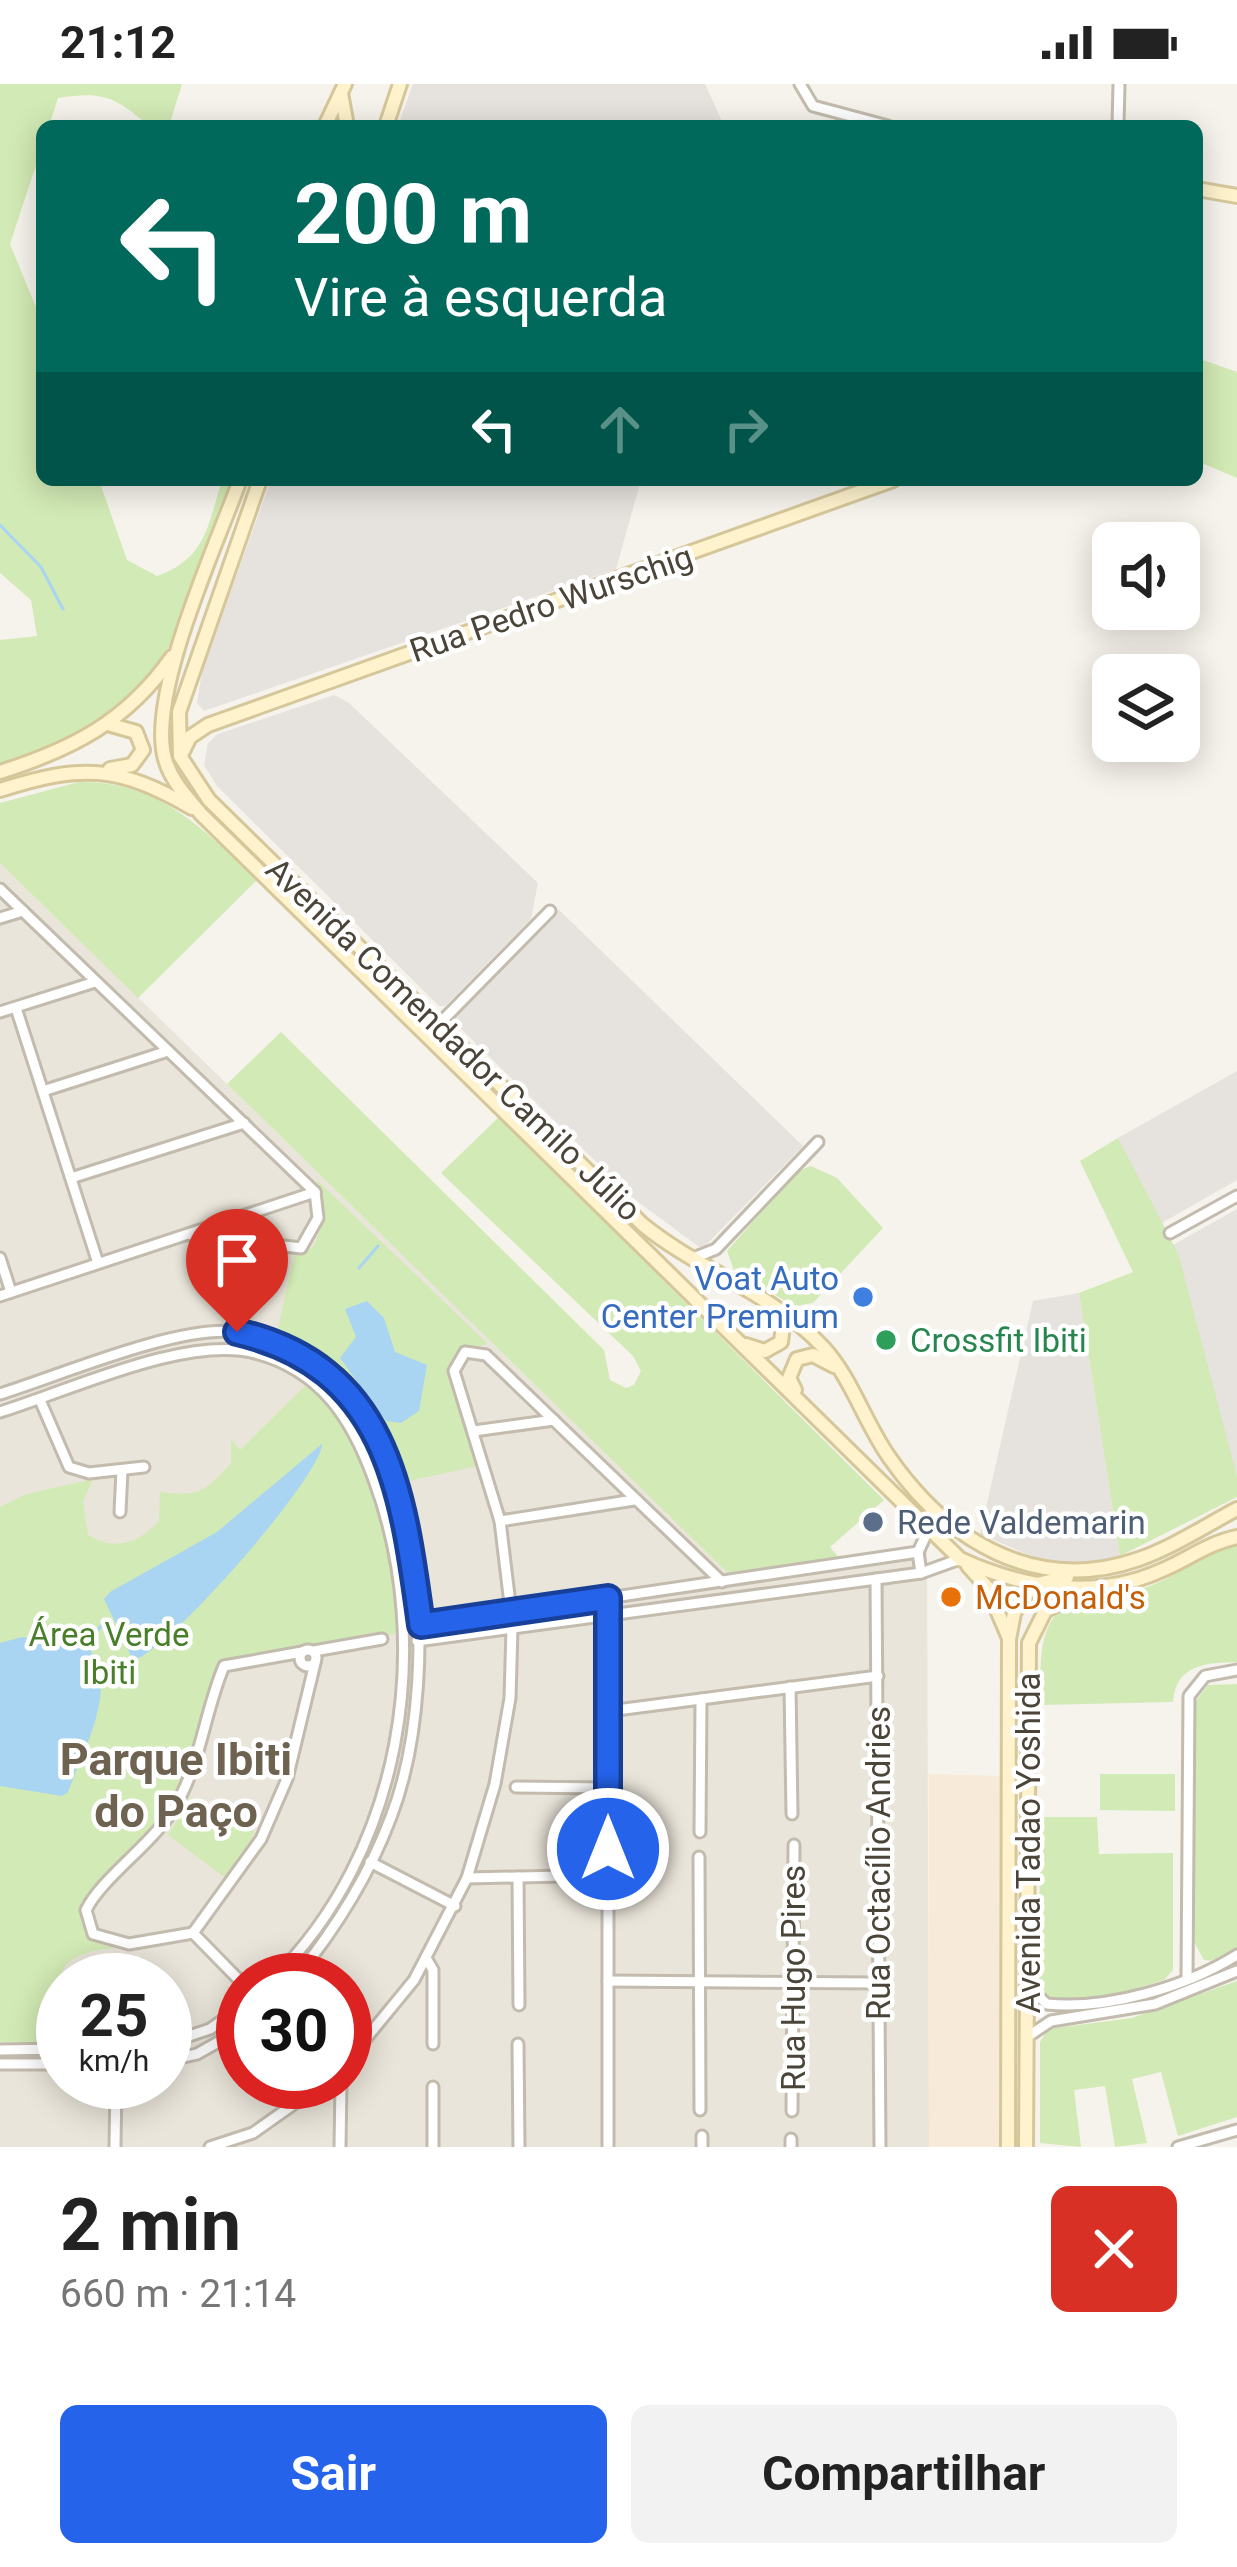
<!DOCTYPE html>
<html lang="pt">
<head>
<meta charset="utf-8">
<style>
	body { margin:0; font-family:Roboto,sans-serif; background:#f2f2f2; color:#222; height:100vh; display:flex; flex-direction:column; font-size:45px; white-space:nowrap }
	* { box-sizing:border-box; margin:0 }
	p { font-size:39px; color:#767676 }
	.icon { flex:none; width:66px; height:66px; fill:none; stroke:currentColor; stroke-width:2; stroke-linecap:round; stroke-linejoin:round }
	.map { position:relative; height:2063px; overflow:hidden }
	.details { display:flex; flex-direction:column; background:#fff; flex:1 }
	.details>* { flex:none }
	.banner { position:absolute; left:36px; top:36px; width:1167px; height:366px; border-radius:18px; box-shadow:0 6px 30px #0003; background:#00695c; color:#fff; overflow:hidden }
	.fabs { position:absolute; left:1092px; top:438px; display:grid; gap:24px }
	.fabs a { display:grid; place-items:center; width:108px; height:108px; border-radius:18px; background:#fff; box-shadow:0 6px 30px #0003; font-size:60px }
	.speed { position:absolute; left:36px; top:1869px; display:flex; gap:24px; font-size:60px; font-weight:700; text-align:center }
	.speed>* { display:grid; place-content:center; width:156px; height:156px; border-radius:50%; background:#fff; box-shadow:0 6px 30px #0003; line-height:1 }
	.speed small { font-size:30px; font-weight:400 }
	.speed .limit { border:18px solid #d22; background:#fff; color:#111 }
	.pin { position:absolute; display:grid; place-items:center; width:102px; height:102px; color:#fff; margin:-123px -51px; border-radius:50% 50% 50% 0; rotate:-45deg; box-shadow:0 0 12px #0007 }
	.pin .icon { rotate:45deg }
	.me { position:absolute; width:132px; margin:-66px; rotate:0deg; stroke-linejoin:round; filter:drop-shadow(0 0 9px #0008) }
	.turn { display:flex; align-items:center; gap:42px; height:252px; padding:0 60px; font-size:54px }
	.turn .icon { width:156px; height:156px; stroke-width:2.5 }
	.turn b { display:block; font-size:84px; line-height:102px }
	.lanes { display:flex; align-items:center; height:114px; padding:0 60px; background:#0003; justify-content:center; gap:60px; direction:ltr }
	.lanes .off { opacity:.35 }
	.round { display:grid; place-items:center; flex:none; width:126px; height:126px; border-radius:18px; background:#f2f2f2 }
	.overview { display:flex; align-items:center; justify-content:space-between; height:204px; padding:0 60px }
	h1 { font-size:72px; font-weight:700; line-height:90px }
	.action { display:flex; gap:24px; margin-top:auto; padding:24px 60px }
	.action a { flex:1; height:138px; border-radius:18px; background:#2563eb; color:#fff; font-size:48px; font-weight:700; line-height:138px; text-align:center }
	.action a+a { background:#f2f2f2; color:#222 }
	.status { display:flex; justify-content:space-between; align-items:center; height:84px; padding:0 60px; background:#fff; direction:ltr }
	.status svg { height:33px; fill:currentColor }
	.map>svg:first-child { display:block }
	.residential { fill:#eae5da; fill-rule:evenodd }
	.commercial { fill:#f7ead8 }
	.industrial { fill:#e6e2dd }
	.green { fill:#d2eab5 }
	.water { fill:#a9d4f2 }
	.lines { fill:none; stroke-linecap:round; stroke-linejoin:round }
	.stream { stroke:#a9d4f2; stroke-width:3 }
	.street-casing { stroke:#c2bbae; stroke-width:15 }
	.secondary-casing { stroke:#d6c79b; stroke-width:18 }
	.street { stroke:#fff; stroke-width:9 }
	.secondary { stroke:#fff3cd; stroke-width:12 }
	.route-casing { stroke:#184099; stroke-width:30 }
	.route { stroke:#2563eb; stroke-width:21 }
	.shop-dot { fill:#3f7fe0; stroke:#fff; stroke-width:4.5 }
	.leisure-dot { fill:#2e9e5b; stroke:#fff; stroke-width:4.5 }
	.service-dot { fill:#5c6f8a; stroke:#fff; stroke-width:4.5 }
	.food-dot { fill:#e8710a; stroke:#fff; stroke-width:4.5 }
	.labels { text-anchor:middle; stroke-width:9; stroke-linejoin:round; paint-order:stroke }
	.street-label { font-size:33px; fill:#4b4439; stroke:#fff }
	.shop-label { font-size:33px; fill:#366cbe; stroke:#fff; text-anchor:end }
	.leisure-label { font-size:33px; fill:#27864d; stroke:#fff; text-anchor:start }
	.service-label { font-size:33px; fill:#4e5e75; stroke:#fff; text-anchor:start }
	.food-label { font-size:33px; fill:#c56008; stroke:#fff; text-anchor:start }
	.park-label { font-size:33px; fill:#4a7f2a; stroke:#fff }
	.district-label { font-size:45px; font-weight:bold; fill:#6e6250; stroke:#fff }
</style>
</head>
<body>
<div class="status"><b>21:12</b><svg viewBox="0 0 49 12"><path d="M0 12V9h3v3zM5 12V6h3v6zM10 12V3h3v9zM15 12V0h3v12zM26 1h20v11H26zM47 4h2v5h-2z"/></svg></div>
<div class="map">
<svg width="1237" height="2063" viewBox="0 0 1237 2063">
	<rect width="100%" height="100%" fill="#f6f3ec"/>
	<path class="residential" d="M0,779L728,1488L927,1463L929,2063H0ZM63,1896H165V1998H63ZM243,1896H345V1998H243Z"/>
	<path class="commercial" d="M929,1690L1003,1692L1002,2063H929Z"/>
	<g class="industrial">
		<path d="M413,0H705L724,42H398Z"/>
		<path d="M271,396H641L616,485L204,627L197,619L202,587Z"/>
		<path d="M334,611L349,619L538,799L531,835L445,922H439L217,702L204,681L208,659L218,650Z"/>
		<path d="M558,825L803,1062L702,1165L634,1115L451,935Z"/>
		<path d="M1237,987V1096L1160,1140L1118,1054Z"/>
		<path d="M1237,1125V1392L1173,1161Z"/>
		<path d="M1079,1209L1120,1472L1098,1479L1043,1477L980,1450L1033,1217Z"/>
	</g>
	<g class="green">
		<path d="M0,0H182L169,42H149C114,12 103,7 58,14L49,42H42V63L10,160L42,238V396H99L127,476L157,492C206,475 208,441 222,396H234C175,558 176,619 0,680V556L37,552L31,516L0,489Z"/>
		<path d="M1197,274L1237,288V394L1197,377Z"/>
		<path d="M79,698C159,697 202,744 257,796L138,914L0,779V719Z"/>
		<path d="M281,948L604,1266L610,1296L626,1304L634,1301L641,1287L633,1272L441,1089L499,1033L884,1416L830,1463L839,1474L728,1489L227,1000Z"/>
		<path d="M1118,1054L1178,1169L1237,1392V1413L1120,1472L1079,1209L1133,1188L1080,1077Z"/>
		<path d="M811,1082L837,1094L883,1144L813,1219L795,1222L735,1189L727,1167L798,1087Z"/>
		<path d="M316,1095L488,1260L457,1267L449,1287L478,1382L399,1399C378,1326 345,1284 277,1249L294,1171L312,1164C326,1141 327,1120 316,1095Z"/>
		<path d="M309,1298C375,1358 393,1463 399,1549L221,1576L188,1686L158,1737L81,1822C80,1846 93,1862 117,1864C45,1869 59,1899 58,1958H0V1423L27,1410L93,1395L83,1417L88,1451C115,1467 138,1460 159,1437L160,1408C196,1412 203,1411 231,1379V1355L240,1366Z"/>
		<path d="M1237,1460V1578C1206,1579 1176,1580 1173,1618L1041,1621C1041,1583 1034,1531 1079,1515C1099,1508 1123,1509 1144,1504C1177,1494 1203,1469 1237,1460Z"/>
		<path d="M1237,1600V1866L1217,1877L1204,1876L1193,1856L1195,1618L1208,1601Z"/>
		<path d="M1100,1690H1175V1727L1100,1726Z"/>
		<path d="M191,1713L255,1748L227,1795L168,1751Z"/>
		<path d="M1040,1733H1097L1099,1770L1173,1769V1886L1164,1896C1135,1905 1063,1930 1039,1906Z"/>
		<path d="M1237,1897V2033L1178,2052L1161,1988L1132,1995L1147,2059L1115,2063L1105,2002L1074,2006L1081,2063L1040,2059V1958L1048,1945L1132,1934Z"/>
	</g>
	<g class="water">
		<path d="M367,1217L384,1234L395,1268L427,1281L419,1327L401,1339L386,1337L340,1274L356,1253L345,1225Z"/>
		<path d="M322,1360C322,1392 165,1571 133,1576L104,1515L110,1508L217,1448Z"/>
		<path d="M22,1553L86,1561C122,1601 83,1665 68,1708L62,1712L0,1702V1559Z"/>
	</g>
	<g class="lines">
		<g class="stream">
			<path d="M0,441L41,483L63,525"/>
			<path d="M359,1184L378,1162"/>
			<path d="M83,1564L101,1542"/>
		</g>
		<defs>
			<g id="street">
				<path d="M800,0L813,22L888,42"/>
				<path d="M1118,42L1119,0"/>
				<path d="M0,805L315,1108"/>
				<path d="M0,834L23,827"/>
				<path d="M16,924L98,1179"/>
				<path d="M0,928L95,898"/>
				<path d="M438,941L550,827"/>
				<path d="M43,1007L168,967"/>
				<path d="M71,1094L244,1039"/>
				<path d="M1170,1149L1237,1112"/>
				<path d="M191,1151L301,1164L318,1134L315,1108"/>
				<path d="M0,1174L11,1208"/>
				<path d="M691,1175L716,1165L818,1058"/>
				<path d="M0,1212L315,1108"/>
				<path d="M0,1310C61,1291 177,1241 236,1248C432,1270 446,1591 391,1733C369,1792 334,1847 294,1896"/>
				<path d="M40,1316L69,1383L89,1389L144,1383"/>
				<path d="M0,1328C69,1307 185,1251 255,1269C321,1286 352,1335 374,1396C435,1562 402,1769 272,1896"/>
				<path d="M474,1347L554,1336"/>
				<path d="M120,1428L122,1386"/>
				<path d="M500,1437L634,1416"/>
				<path d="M917,1439L925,1453L918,1468L921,1489"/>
				<path d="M876,1495L880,2063"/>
				<path d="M511,1528L500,1437L454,1287L465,1268L486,1271L722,1498"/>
				<path d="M405,1544L918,1468"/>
				<path d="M417,1557L921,1489L960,1475"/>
				<circle cx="308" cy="1574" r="8"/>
				<path d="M314,1567L382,1555"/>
				<path d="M790,1603L792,1730"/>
				<path d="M609,1627L878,1592"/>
				<path d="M516,1703L608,1704"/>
				<path d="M700,1748L701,1615"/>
				<path d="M699,1773L700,2026"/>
				<path d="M370,1778L455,1822"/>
				<path d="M518,1793L519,1921"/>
				<path d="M467,1794L608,1791"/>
				<path d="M193,1849L261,1755L287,1695L315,1579"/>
				<path d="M426,1874L433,1886V1960"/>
				<path d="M1187,1894L1189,1612L1205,1592L1237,1586"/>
				<path d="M608,1897L878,1899"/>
				<path d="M243,1900L193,1849L129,1860L93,1850L86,1826C102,1794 150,1762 173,1726C201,1681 204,1629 224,1582L302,1568"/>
				<path d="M1029,1904L1047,1920C1107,1926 1186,1903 1237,1871"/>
				<path d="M1027,1953L1051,1937L1155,1920L1237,1887"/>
				<path d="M165,1960L210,1945L243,1922"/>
				<path d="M518,1960L519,2063"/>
				<path d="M0,1966L63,1965"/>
				<path d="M165,1977L197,1970L243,1944"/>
				<path d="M0,1980H63"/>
				<path d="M345,1980L414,1896L467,1794L495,1700L510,1614L512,1544L529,1526"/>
				<path d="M792,2027L794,1761"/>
				<path d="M702,2052V2063"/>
				<path d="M115,2063L116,1998"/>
				<path d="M210,2063L253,2049L325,1998"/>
				<path d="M340,2063L341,1998"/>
				<path d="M433,2063V2003"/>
				<path d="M608,2063V1514"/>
				<path d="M791,2063V2055"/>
				<path d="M1178,2063L1237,2046"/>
			</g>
			<g id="secondary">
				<path d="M341,9L347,42"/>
				<path d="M325,42L345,0"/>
				<path d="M386,42L400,0"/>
				<path d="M1197,105L1237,112"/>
				<path d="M240,396C216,462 147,611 165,675C171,697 187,713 201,730L960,1475C1023,1504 1095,1516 1160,1487C1187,1476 1208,1459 1237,1453"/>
				<path d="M260,396L179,628L180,672L209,716L642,1140C699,1187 772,1208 823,1263C851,1293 865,1339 889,1373C947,1457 1036,1511 1139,1475C1173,1463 1205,1442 1237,1425"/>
				<path d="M181,671L190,653L208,641L893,396"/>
				<path d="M110,685L132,681L143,666L136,648L111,641"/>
				<path d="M0,688C73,665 127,637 172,573"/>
				<path d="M0,706C81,680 118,681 192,724"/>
				<path d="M746,1261L765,1267L781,1258L783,1241L772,1226"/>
				<path d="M795,1306L789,1294L797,1275L813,1271L834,1282"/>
				<path d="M968,1482L987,1503L1008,1552"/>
				<path d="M1008,2063L1009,1555L1014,1529L1033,1501L1067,1493"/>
				<path d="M1026,2063L1029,1559L1045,1527L1080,1507"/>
			</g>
		</defs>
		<use href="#street" class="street-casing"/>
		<use href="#secondary" class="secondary-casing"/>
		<use href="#street" class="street"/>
		<use href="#secondary" class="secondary"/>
	</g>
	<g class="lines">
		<defs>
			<path id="route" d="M237,1248C388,1283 403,1408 421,1541L608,1514V1765"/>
		</defs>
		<use href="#route" class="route-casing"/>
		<use href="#route" class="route"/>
	</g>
	<circle class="shop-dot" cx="863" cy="1213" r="12"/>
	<circle class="leisure-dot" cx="886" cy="1256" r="12"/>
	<circle class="service-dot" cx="873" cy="1438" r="12"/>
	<circle class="food-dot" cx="951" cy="1513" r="12"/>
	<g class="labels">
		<g class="street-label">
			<text transform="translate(551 519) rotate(-19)" y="12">Rua Pedro Wurschig</text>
			<text transform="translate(454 955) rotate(44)" y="12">Avenida Comendador Camilo Júlio</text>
			<text transform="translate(1028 1759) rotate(-90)" y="12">Avenida Tadao Yoshida</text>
			<text transform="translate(878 1779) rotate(-90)" y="12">Rua Octacílio Andries</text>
			<text transform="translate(793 1894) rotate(-90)" y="12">Rua Hugo Pires</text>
		</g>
		<g class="shop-label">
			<text x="839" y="1206">Voat Auto<tspan x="839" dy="38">Center Premium</tspan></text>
		</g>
		<g class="leisure-label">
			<text x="910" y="1268">Crossfit Ibiti</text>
		</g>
		<g class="service-label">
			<text x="897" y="1450">Rede Valdemarin</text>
		</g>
		<g class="food-label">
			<text x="975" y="1525">McDonald's</text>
		</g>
		<g class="park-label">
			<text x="109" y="1562">Área Verde<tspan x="109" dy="38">Ibiti</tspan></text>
		</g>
		<g class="district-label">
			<text x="176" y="1691">Parque Ibiti<tspan x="176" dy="52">do Paço</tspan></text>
		</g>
	</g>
</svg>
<div class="fabs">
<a><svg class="icon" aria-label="sound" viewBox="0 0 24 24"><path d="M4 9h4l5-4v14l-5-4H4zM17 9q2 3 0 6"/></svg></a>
<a><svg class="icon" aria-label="layers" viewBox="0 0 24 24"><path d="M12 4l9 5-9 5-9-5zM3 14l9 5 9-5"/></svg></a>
</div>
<div class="speed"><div>25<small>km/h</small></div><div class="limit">30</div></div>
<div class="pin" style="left:237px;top:1248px;background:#d93025"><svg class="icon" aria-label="arrive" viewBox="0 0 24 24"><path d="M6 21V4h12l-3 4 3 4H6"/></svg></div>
<svg class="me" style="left:608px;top:1765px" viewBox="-20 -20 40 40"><circle r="17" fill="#2563eb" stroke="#fff" stroke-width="3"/><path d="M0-11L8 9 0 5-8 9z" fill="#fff"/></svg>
<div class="banner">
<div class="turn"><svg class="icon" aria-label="left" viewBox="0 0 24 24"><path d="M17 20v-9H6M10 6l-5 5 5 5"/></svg><div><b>200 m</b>Vire à esquerda</div></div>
<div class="lanes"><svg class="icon" aria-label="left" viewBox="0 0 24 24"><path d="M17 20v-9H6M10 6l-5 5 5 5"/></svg><svg class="icon off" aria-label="ahead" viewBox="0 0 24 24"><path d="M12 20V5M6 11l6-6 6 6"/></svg><svg class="icon off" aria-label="right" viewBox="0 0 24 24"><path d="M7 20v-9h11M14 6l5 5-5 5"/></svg></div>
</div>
</div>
<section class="details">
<div class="overview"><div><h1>2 min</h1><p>660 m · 21:14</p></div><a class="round" style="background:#d93025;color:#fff"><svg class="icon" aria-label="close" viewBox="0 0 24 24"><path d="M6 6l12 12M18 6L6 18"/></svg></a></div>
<div class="action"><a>Sair</a><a>Compartilhar</a></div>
</section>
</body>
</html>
